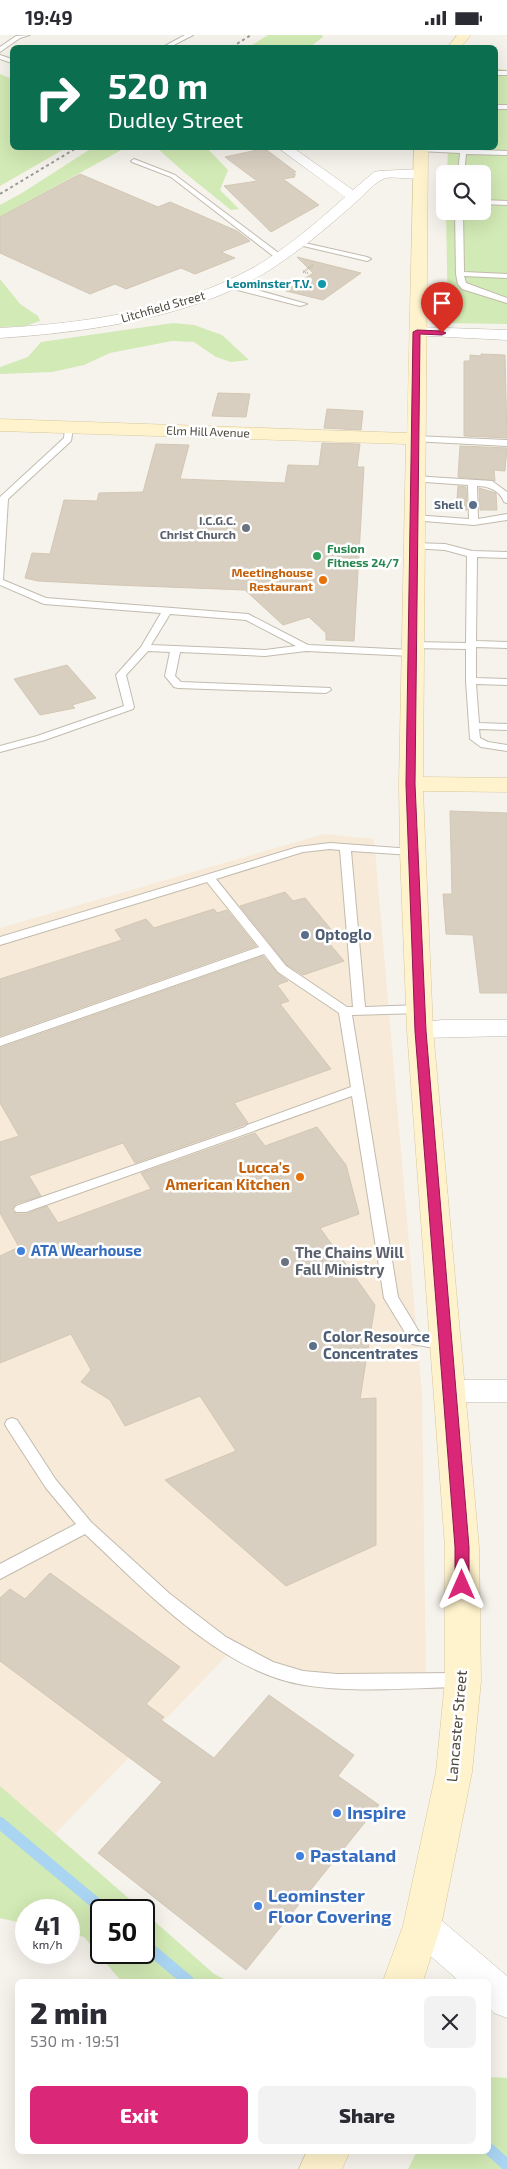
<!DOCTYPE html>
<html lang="en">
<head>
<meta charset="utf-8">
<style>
	body { margin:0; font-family:"Exo 2",sans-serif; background:#f2f2f3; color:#2b2b33; height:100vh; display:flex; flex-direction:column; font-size:19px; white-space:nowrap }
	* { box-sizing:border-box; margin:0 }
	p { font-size:16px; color:#7c7c81 }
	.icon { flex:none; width:28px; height:28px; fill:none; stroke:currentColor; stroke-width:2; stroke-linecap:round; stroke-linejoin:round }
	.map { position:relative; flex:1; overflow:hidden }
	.sheet { position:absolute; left:15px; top:1944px; width:476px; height:175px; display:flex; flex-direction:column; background:#fff; border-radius:8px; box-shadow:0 5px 20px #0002 }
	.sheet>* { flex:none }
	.hud { position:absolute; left:10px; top:10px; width:488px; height:105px; border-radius:8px; box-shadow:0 5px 20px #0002; background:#0b6e4f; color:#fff; overflow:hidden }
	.buttons { position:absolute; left:436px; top:130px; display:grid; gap:10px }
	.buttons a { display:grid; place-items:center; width:55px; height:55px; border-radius:8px; background:#fff; box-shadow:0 5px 20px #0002; font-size:25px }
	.speed { position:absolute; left:15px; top:1864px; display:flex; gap:10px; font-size:25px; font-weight:700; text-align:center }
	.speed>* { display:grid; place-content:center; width:65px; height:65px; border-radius:50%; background:#fff; box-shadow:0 5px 20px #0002; line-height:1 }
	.speed small { font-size:12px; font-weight:400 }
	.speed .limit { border:2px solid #111; border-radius:8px; background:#fff; color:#111 }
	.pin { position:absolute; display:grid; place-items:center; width:42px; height:42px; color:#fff; margin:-51px -21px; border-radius:50% 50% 50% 0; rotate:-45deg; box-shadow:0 0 5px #0007 }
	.pin .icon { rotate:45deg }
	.me { position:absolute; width:55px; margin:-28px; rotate:0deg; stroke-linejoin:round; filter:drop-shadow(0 0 4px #0008) }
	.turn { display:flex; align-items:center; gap:18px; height:105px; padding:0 15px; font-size:22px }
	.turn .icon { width:65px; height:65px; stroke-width:2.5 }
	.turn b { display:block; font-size:35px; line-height:42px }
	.round { display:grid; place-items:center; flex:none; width:52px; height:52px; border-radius:8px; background:#f2f2f3 }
	.summary { display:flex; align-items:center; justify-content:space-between; height:85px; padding:0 15px }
	h1 { font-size:30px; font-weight:800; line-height:38px }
	.action { display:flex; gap:10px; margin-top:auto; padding:10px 15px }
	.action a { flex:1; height:58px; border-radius:8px; background:#db2777; color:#fff; font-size:20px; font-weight:800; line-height:58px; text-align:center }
	.action a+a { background:#f2f2f3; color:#2b2b33 }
	.status { display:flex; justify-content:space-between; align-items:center; height:35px; padding:0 25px; background:#fff; direction:ltr }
	.status svg { height:14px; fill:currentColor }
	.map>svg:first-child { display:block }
	.commercial { fill:#f7ead8 }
	.green { fill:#d2eab5 }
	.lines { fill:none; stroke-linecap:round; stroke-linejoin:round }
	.stream { stroke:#a9d4f2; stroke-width:12 }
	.building { fill:#d8cfc1; stroke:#d3c7b4 }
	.lane-casing { stroke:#c2bbae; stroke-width:2 }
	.street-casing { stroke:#c2bbae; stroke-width:1 }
	.secondary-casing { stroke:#d6c79b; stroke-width:1 }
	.path { stroke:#c4b79f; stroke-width:2; stroke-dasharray:1 1; stroke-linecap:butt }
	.lane { fill:#fff; fill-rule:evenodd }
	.street { fill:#fff; fill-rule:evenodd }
	.secondary { fill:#fff3cd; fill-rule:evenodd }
	.rail { stroke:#9a9a9a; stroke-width:2; stroke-dasharray:3 3; stroke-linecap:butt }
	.route { fill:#db2777; stroke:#8e194d }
	.culture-dot { fill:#0f9aa8; stroke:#fff; stroke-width:2 }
	.service-dot { fill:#5c6f8a; stroke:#fff; stroke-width:2 }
	.worship-dot { fill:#6b7280; stroke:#fff; stroke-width:2 }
	.leisure-dot { fill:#2e9e5b; stroke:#fff; stroke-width:2 }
	.food-dot { fill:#e8710a; stroke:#fff; stroke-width:2 }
	.shop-dot { fill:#3f7fe0; stroke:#fff; stroke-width:2 }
	.labels { text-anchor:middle; stroke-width:5; stroke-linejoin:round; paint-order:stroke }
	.far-culture-label { font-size:12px; font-weight:bold; fill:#0d838f; stroke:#fff; text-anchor:end }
	.far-street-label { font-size:12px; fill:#4b4439; stroke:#fff }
	.far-service-label { font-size:12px; font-weight:bold; fill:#4e5e75; stroke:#fff; text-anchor:end }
	.far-worship-label { font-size:12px; font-weight:bold; fill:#5b616d; stroke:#fff; text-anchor:end }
	.far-leisure-label { font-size:12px; font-weight:bold; fill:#27864d; stroke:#fff; text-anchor:start }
	.far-food-label { font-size:12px; font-weight:bold; fill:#c56008; stroke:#fff; text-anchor:end }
	.service-label { font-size:15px; font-weight:bold; fill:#4e5e75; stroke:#fff; text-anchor:start }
	.food-label { font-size:15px; font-weight:bold; fill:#c56008; stroke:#fff; text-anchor:end }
	.shop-label { font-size:15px; font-weight:bold; fill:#366cbe; stroke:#fff; text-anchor:start }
	.worship-label { font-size:15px; font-weight:bold; fill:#5b616d; stroke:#fff; text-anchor:start }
	.street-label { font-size:15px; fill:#4b4439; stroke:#fff }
	.near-shop-label { font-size:18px; font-weight:bold; fill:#366cbe; stroke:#fff; text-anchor:start }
</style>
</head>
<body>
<div class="status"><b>19:49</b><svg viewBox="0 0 49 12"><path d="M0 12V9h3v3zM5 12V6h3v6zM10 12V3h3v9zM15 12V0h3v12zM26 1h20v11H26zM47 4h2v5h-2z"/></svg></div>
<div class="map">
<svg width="507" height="2134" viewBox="0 0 507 2134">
	<rect width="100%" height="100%" fill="#f6f3ec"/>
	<path class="commercial" d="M324,799L374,804L422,1359L426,1645L303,1643L233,1614L55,1799L0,1752V893Z"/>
	<g class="green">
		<path d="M268,0H322L323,2L310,12H249Z"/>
		<path d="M495,33L507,35V289L448,288L446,176H482V139H447L448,113L495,112Z"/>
		<path d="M0,39L12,44V112L66,113L0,151Z"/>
		<path d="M92,113H125L0,182V170L22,158Z"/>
		<path d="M157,113H207L228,135L220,155L239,174L231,175L185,138Z"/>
		<path d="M0,244L20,269L38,281L40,286L25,291L0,292Z"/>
		<path d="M173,288L194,290L222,300L249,325L231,327L216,322L194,307L172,306L110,318L84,330L52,337L0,339V332L28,322L41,307Z"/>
		<path d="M0,1751L142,1875H101V1918H144V1877L214,1939L228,1946H121L84,1902L69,1898V1875H26V1889L0,1883Z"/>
		<path d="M489,2042L507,2043V2134H408L417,2116H489Z"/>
	</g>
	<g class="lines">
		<g class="stream">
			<path d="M0,1788L104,1875"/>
			<path d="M144,1909L188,1946"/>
			<path d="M489,2114L507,2130"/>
		</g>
	</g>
	<g class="building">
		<path d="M262,114L268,116L296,137H293L296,140H293L295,142L283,144L319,170L271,197L224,151L257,146L225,122Z"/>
		<path d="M80,139L158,172L170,167L237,196L250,206L221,217L235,223L195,239L181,233L126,254L115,249L90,259L0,218V182Z"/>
		<path d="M297,222L361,238L323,265L286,256L313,238Z"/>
		<path d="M481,319L505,320L507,403L464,401V326H470V320L481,321Z"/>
		<path d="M218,358L250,359L246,382L212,381Z"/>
		<path d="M327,374L363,376L361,395L324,393Z"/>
		<path d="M322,408L360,409L357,432H364L354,606L326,605V598L309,582L283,590L245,555L115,550L38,546L25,543L32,518L50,519L64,465L97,466L99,458L143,457L156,409L189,410L180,444L285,448L288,430L319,431Z"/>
		<path d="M460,411L507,413L505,436L494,435L495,446L458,442Z"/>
		<path d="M458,451L466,452L467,475H456Z"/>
		<path d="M479,453L496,458L497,475H480Z"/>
		<path d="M67,630L96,663L72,670L75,673L40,680L14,644Z"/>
		<path d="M450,776L507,778V958H480L473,900L446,899L443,859H452Z"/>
		<path d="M285,857L293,866L305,863L339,904L328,907L344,926L303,940L287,930L240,871Z"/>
		<path d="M214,874L217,878L227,875L256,911L0,1001V944L122,905L115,895L146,884L154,893Z"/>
		<path d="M263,921L277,938L288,946L277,950L289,966L280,969L331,1034L234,1068L248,1088L244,1090L135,1128L123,1108L29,1141L41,1161L15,1169L12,1175L16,1179H26L47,1171L58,1188L151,1154L141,1138L255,1098L265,1111L317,1092L346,1130L359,1179L320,1193L375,1270L360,1364L376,1363V1510L286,1551L165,1445L236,1416L200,1361L125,1391L110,1365L81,1347L91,1335L71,1299L0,1328V1221L19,1212L0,1178V1107L19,1101L0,1068V1013Z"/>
		<path d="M50,1538L180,1632L146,1669L164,1682L161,1685L214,1723L269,1660L354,1720L338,1741L379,1770L246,1935L98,1818L162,1747L0,1626V1563L10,1554L25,1564Z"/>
	</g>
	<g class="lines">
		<defs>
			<g id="lane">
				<path d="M30,0L20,3L0,17V12L16,1Z"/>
				<path d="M185,0H193L170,12H163Z"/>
				<path d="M0,20L12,24V28L0,24Z"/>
				<rect x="495" y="36" width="12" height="4"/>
				<rect x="495" y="70" width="12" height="4"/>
				<path d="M421,113L507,116V120L466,119L464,139H458L460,118L419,116V114Z"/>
				<path d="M134,124L175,140L284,222L277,224L171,142L132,127L131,126Z"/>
				<path d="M482,165L507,166V170L482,169Z"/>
				<path d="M455,176H463L464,237L507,239V243L464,241L466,248L507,263V268L462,254L458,249L456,239Z"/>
				<path d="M296,206L367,222L371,224L367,226L299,210L295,208Z"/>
				<path d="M226,248H232L307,269L300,271L226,252Z"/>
				<path d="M69,390L73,393L71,406L8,464L3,545L46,563L248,579L308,610L412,615L417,618L412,621L306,616L265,621L180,617L175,641L181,647L330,653L331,655L326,658L178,653L174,652L165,641L170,617L148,616L126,640L134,672L133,674L45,705L0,717V711L37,701L124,671L116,640L141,612L161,578L44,569L0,550V462L64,403L65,393ZM170,579L246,585L296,611L265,615L151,610Z"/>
				<path d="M415,401L507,405V411L412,406V402Z"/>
				<path d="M414,441L492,446L507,457V468L504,467C500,455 488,451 477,451L478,484L507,479V485L474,490L411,485V481L414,480L469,484L468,450L411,446L410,444Z"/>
				<path d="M414,508L445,509L472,516L507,517V523L477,522L476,606L507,607V613L476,612V643L507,644V650L476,649L479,688L507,689V695L479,694L480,703L488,707L507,710V716L481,712L470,704L466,646V614L412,613L407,610L412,607L466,608L467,521L445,515L411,513V509Z"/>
				<path d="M330,808L412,814L417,817L412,820L351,816L365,972L420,970L426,974L420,978L352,980L398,1262L421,1300L450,1306L452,1310L450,1314L445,1315L412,1309L384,1263L352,1061L26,1177H16L14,1174L16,1171L245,1092L247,1090L351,1052L339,978L278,937L264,919L0,1011V1003L259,912L207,847L0,910V902L298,812ZM330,814L340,815L353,972H347L286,931L216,844L303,817Z"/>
				<path d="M12,1383L17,1385L56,1445L91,1487L170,1559L226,1602L273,1627L303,1636L337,1639L460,1638L466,1640L468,1645L466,1650L460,1652C411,1653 353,1658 304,1650C221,1637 144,1554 85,1499L0,1544V1529L76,1489L46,1453L7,1393L5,1389L7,1385Z"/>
			</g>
			<g id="street">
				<path d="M277,112H292L353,155L374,137L379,136L420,134L427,138C418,149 395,139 383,144C375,147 361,163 354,169C331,189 308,209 283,226C207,281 92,297 0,303V293C87,288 173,276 251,234C285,215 316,188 345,162Z"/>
				<path d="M417,292L507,295V305L411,300L409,297L411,294Z"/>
				<path d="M442,985H507V1001L420,1003L411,1001L408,995L411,989Z"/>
				<path d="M449,1345H507V1367H449L439,1364L435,1356L439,1348Z"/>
				<path d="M422,1874L434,1879L507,1941V1983L494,1978L489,1973V1946H459L410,1903L405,1891L410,1879Z"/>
			</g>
			<g id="secondary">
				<path d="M457,0H471L461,12H448Z"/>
				<path d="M414,112H428L423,742L507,743V757L423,756L433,995L479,1512L481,1646L472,1737L441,1891L423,1946H383L403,1891L436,1737L445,1646V1512L407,995L400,817L399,749L406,409L0,396V384L407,398Z"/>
				<path d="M307,2116H350L342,2134H299Z"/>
			</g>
		</defs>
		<use href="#lane" class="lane-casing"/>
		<use href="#street" class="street-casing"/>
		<use href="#secondary" class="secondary-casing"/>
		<path class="path" d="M308,238L303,237L313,230"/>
		<use href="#lane" class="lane"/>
		<use href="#street" class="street"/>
		<use href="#secondary" class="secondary"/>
		<g class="rail">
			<path d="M232,12L251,0"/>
			<path d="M0,159L78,112"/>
		</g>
	</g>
	<path class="route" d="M417,295L442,296L446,298L442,300L420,299L415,749L426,996L469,1512V1550L467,1554L462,1556L457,1554L455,1550V1512L415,996L406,749L413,297Z"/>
	<circle class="culture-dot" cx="322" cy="249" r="5"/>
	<g class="service-dot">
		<circle cx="473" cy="470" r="5"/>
		<circle cx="305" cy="900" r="5"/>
		<circle cx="313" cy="1311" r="5"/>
	</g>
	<g class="worship-dot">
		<circle cx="246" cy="493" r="5"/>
		<circle cx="285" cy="1227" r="5"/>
	</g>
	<circle class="leisure-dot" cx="317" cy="521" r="5"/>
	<g class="food-dot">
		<circle cx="323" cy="545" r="5"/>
		<circle cx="300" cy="1142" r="5"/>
	</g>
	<g class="shop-dot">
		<circle cx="21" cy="1216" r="5"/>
		<circle cx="337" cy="1778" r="5"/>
		<circle cx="300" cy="1821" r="5"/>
		<circle cx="258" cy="1871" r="5"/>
	</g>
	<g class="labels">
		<g class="far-culture-label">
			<text x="312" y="253">Leominster T.V.</text>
		</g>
		<g class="far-street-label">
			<text transform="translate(163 272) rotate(-16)" y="4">Litchfield Street</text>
			<text transform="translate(208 397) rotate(2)" y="4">Elm Hill Avenue</text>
		</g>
		<g class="far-service-label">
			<text x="463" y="474">Shell</text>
		</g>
		<g class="far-worship-label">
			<text x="236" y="490">I.C.G.C.<tspan x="236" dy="14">Christ Church</tspan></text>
		</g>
		<g class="far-leisure-label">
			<text x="327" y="518">Fusion<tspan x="327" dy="14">Fitness 24/7</tspan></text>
		</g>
		<g class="far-food-label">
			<text x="313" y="542">Meetinghouse<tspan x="313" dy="14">Restaurant</tspan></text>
		</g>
		<g class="service-label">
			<text x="315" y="905">Optoglo</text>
			<text x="323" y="1307">Color Resource<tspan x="323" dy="17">Concentrates</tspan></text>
		</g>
		<g class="food-label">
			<text x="290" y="1138">Lucca's<tspan x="290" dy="17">American Kitchen</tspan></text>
		</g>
		<g class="shop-label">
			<text x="31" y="1221">ATA Wearhouse</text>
		</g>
		<g class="worship-label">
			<text x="295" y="1223">The Chains Will<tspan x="295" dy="17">Fall Ministry</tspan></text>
		</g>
		<g class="street-label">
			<text transform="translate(457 1691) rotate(-85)" y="5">Lancaster Street</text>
		</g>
		<g class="near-shop-label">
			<text x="347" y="1784">Inspire</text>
			<text x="310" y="1827">Pastaland</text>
			<text x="268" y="1867">Leominster<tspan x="268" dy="21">Floor Covering</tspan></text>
		</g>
	</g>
</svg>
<div class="buttons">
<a><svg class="icon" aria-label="search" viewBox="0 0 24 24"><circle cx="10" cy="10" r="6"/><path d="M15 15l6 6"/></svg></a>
</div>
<div class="speed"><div>41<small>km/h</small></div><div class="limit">50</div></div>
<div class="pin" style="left:442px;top:298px;background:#d93025"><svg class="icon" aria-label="arrive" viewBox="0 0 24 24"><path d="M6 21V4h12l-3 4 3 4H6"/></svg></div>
<svg class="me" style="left:462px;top:1550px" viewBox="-20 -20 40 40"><path d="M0-17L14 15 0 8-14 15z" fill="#db2777" stroke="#fff" stroke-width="4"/></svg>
<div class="hud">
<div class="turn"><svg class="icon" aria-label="right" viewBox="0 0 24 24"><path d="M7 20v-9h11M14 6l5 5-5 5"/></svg><div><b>520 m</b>Dudley Street</div></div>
</div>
<section class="sheet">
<div class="summary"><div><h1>2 min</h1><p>530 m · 19:51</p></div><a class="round"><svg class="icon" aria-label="close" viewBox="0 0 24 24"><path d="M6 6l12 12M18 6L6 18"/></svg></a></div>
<div class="action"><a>Exit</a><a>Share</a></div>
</section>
</div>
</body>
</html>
